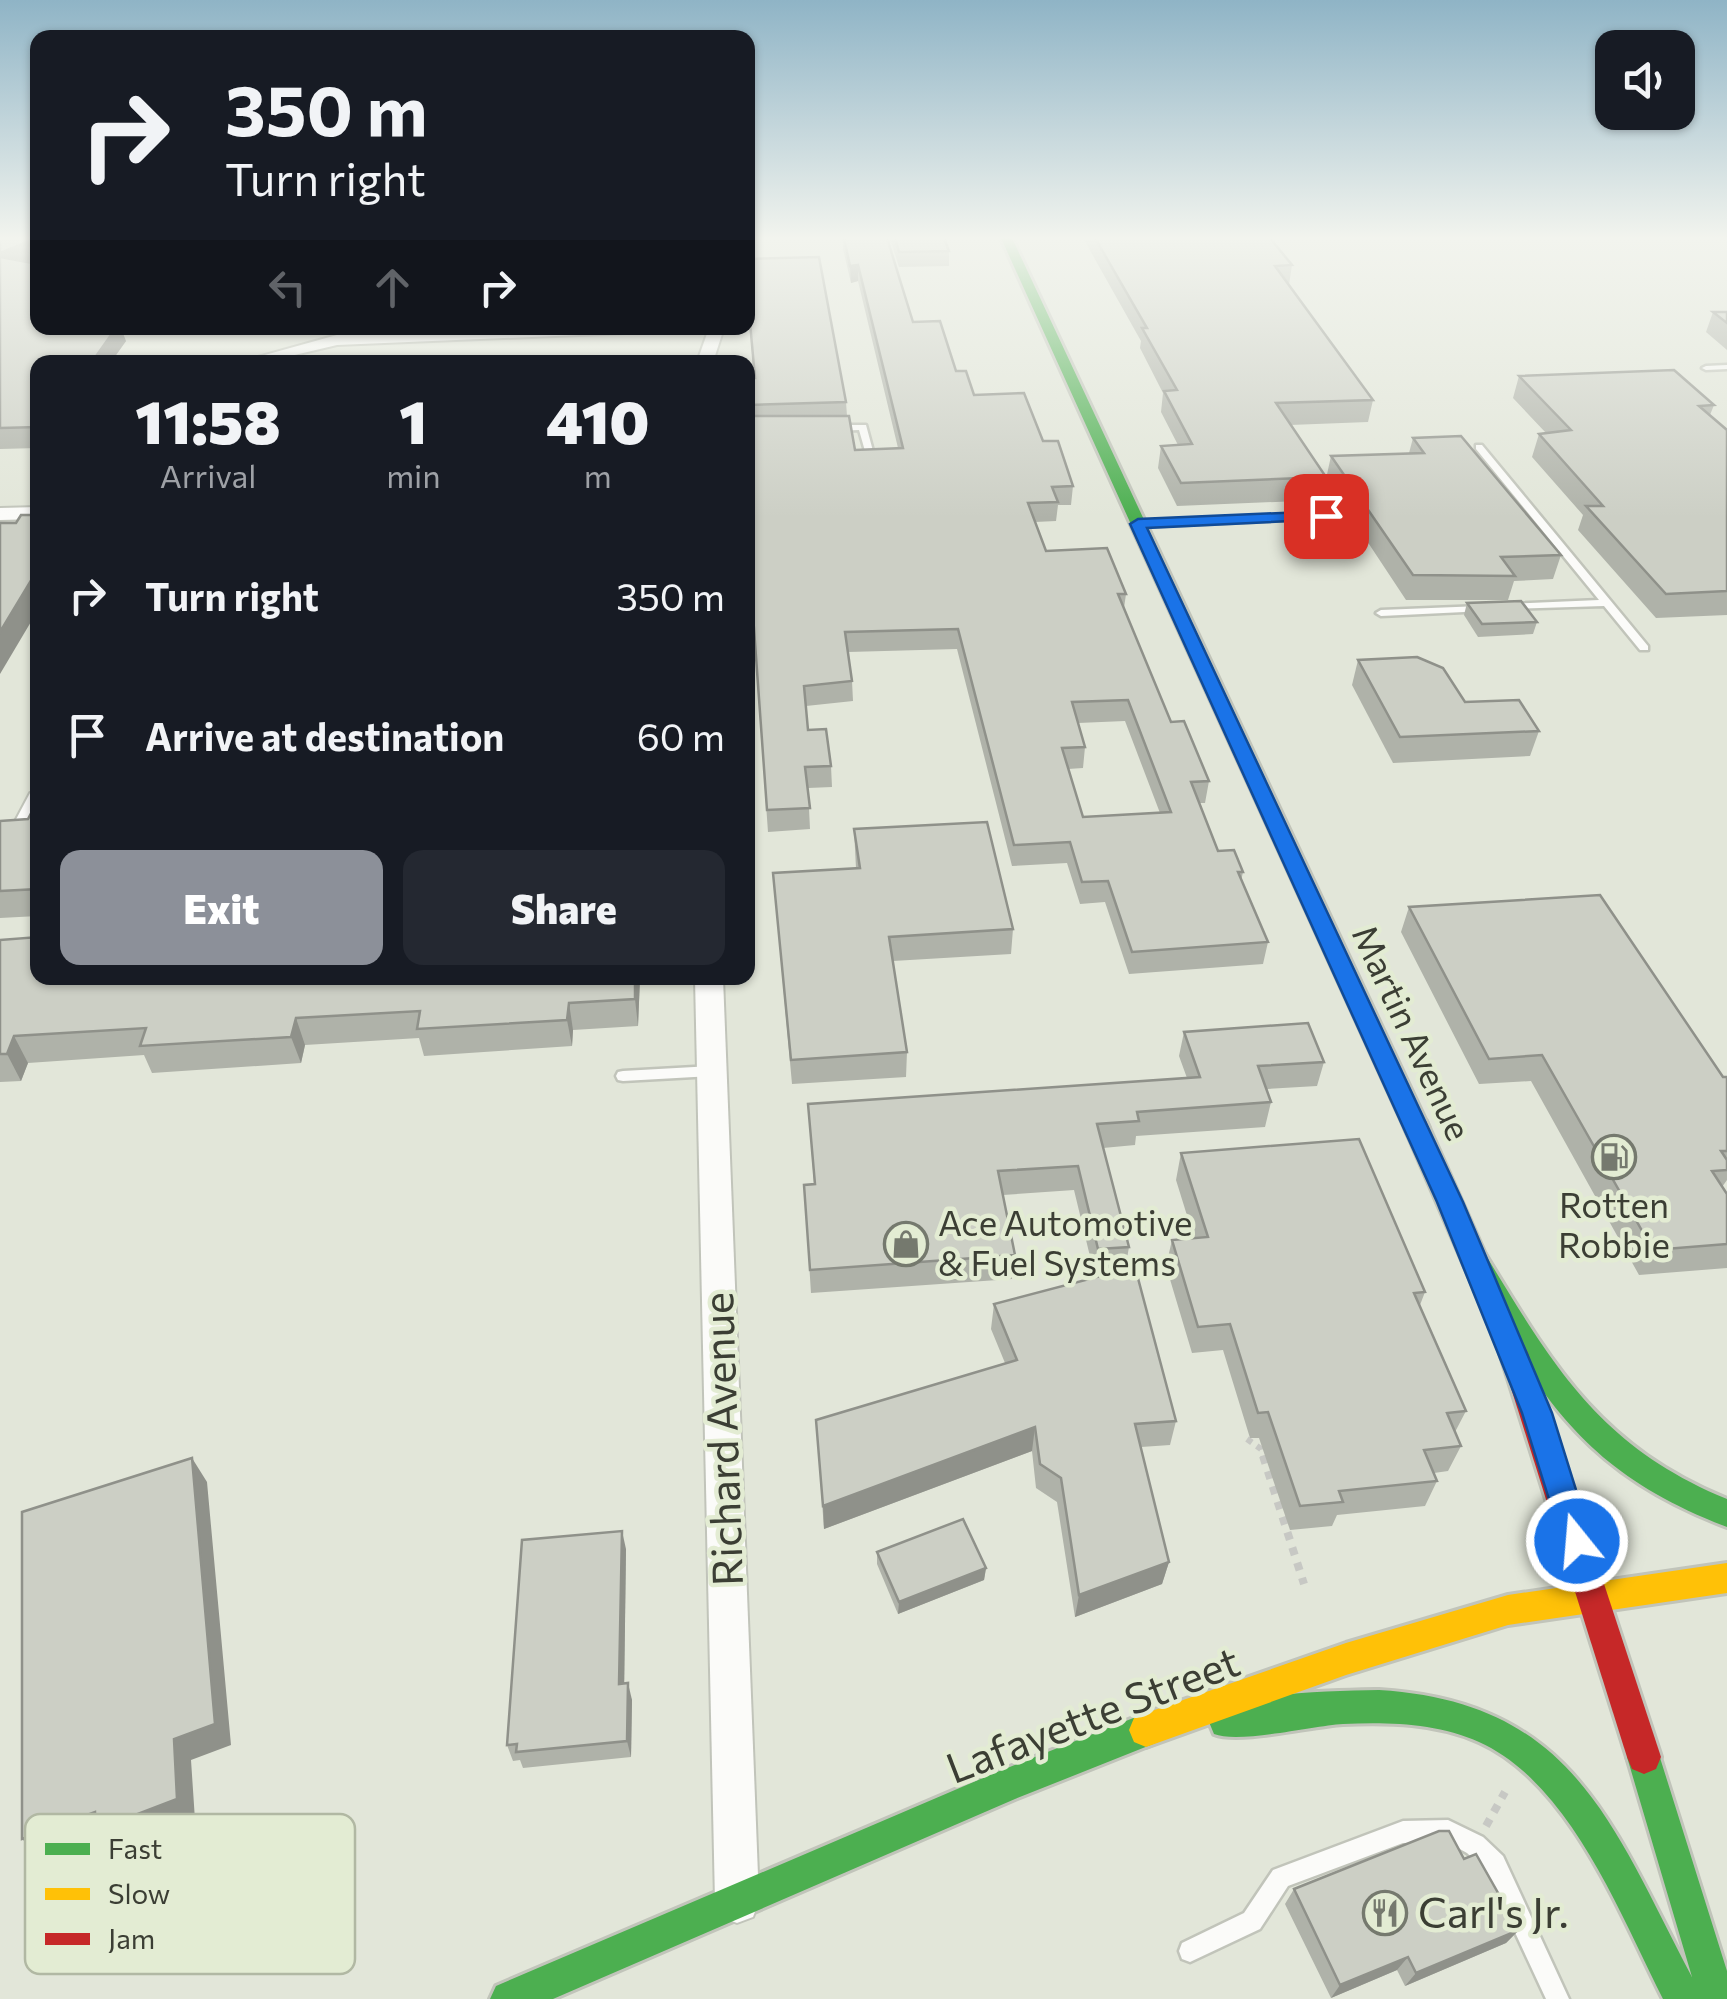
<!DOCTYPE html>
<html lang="en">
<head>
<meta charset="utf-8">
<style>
	body { margin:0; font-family:Commissioner,sans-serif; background:#242831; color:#f1f3f6; height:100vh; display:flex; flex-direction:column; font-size:38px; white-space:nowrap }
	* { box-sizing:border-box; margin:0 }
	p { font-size:32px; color:#9ea1a6 }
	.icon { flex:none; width:55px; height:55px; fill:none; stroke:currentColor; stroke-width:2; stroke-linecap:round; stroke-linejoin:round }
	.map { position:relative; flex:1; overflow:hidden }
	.side { position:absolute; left:30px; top:355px; width:725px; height:630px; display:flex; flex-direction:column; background:#171b24; border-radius:20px; box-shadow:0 2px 8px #0004 }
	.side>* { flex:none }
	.hud { position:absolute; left:30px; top:30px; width:725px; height:305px; border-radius:20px; box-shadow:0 2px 8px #0004; background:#171b24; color:#f1f3f6; overflow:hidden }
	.controls { position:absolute; left:1595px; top:30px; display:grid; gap:20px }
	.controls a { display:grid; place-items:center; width:100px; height:100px; border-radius:20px; background:#171b24; box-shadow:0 2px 8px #0004; font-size:50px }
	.pin { position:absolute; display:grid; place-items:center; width:85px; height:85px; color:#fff; margin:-42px; border-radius:20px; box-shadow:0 5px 15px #0006 }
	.me { position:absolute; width:110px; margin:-55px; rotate:343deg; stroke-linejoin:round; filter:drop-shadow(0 0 8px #0008) }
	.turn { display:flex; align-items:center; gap:35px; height:210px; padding:0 30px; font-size:45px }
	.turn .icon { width:130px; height:130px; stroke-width:2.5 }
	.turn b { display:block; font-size:70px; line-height:85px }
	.lanes { display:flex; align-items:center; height:95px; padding:0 30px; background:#0003; justify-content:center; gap:50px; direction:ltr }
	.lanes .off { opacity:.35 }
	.eta { display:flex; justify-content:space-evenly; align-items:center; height:170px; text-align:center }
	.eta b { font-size:60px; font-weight:800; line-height:70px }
	.button { display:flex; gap:20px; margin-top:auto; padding:20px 30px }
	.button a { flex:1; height:115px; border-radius:20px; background:#8c9099; color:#fff; font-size:40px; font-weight:800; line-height:115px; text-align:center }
	.button a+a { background:#242831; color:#f1f3f6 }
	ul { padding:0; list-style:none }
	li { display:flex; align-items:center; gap:30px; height:140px; padding:0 30px }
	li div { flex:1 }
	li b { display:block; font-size:38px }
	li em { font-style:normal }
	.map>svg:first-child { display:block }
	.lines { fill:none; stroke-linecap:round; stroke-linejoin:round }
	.lane-casing { stroke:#c1c4ba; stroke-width:5 }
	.street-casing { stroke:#c1c4ba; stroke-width:4 }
	.fast-casing { stroke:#c1c4ba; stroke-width:6 }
	.slow-casing { stroke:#c1c4ba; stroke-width:6 }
	.jam-casing { stroke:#c1c4ba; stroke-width:6 }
	.path-far1 { stroke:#c7c8c4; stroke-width:6; stroke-dasharray:6 6; stroke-linecap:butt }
	.path { stroke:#c7c8c4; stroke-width:8; stroke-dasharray:8 8; stroke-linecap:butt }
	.lane { fill:#fbfbf9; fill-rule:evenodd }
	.street { fill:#fbfbf9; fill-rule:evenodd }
	.fast { fill:#4caf50; fill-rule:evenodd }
	.slow { fill:#ffc107; fill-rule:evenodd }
	.jam { fill:#c62828; fill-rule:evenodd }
	.wall { fill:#afb2a9; fill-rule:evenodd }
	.shaded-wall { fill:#8f918a }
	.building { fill:#cccfc5; stroke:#8f918a; stroke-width:2.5; fill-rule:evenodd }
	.route { fill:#1a73e8; stroke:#114b97; stroke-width:2.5 }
	.labels { text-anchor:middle; stroke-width:9; stroke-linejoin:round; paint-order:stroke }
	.street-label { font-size:35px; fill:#3b3e34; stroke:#e3ecd3 }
	.poi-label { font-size:35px; fill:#3b3e34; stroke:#e3ecd3 }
	.near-street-label { font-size:42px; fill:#3b3e34; stroke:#e3ecd3 }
	.near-poi-label { font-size:42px; fill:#3b3e34; stroke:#e3ecd3; text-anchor:start }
	.key { fill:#e3ecd3; stroke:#b1b8a3; stroke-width:2.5 }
	.key-label { font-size:28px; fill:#3b3e34 }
</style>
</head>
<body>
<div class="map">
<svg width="1727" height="1999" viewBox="0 0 1727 1999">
	<rect width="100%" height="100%" fill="#e2e6d9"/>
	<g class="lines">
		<defs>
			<g id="lane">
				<path d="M1727,365V369L1706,370L1702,368L1706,366Z"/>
				<path d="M866,425L873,451L869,454L865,451L859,430L833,431L829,428L833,425Z"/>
				<path d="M1476,445H1482L1648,646V650H1640L1604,606L1503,609V605L1507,604L1599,600L1476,449Z"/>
				<path d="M1326,513L1331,516L1329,518L1138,527L1133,524L1138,521Z"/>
				<path d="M1481,606L1486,609L1485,611L1381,616L1376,613L1381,610Z"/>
				<path d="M712,1066L717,1067L719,1071L717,1075L712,1076L623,1081L618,1080L616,1076L618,1072L623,1071Z"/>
				<path d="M1448,1820L1483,1837L1503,1856L1569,1999H1546L1487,1872L1467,1853L1447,1842L1403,1843L1288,1886L1260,1929L1190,1962L1182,1959L1179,1951L1182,1943L1244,1913L1273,1870L1403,1821Z"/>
			</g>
			<g id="street">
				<path d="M529,328H635L627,333L337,345L265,362H240L337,335Z"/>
				<path d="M709,328H724L713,362H697Z"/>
				<path d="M38,507V519L0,520V508Z"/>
				<path d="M38,791L37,825L25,832L16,830L13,825L30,793Z"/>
				<path d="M695,978H723L759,1901L753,1917L737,1923L721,1917L715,1901Z"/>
			</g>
			<g id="fast">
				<path d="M1001,238H1012L1429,1128L1426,1135H1408L1405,1128Z"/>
				<path d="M1476,1251L1485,1254C1554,1367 1599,1446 1727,1499V1527C1581,1471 1543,1398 1467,1270L1463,1262L1467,1254Z"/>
				<path d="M1379,1690C1574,1702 1612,1825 1692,1977L1627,1757L1632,1745L1644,1740L1656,1745L1727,1971V1999H1663C1620,1914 1570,1783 1479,1742C1437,1723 1388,1722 1343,1724C1311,1726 1239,1744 1214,1734L1209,1722L1214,1710C1259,1692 1330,1691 1379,1690Z"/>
				<path d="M1146,1713L1158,1718L1163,1730L1158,1742L1015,1799L553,1999H490L496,1986L997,1772Z"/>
			</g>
			<path id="slow" d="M1727,1563V1593L1508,1625L1346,1675L1146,1747L1134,1742L1129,1730L1134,1718L1146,1713L1346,1643L1508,1595Z"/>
			<g id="jam">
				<path d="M1417,1119L1426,1121L1429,1128L1500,1288L1496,1296L1487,1299L1478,1296L1474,1288L1405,1128L1408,1121Z"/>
				<path d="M1514,1341L1524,1345L1528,1353L1661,1757L1656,1769L1644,1774L1632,1769L1627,1757L1500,1353L1504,1345Z"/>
			</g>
		</defs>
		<use href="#lane" class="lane-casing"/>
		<use href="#street" class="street-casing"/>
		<use href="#fast" class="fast-casing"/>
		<use href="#slow" class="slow-casing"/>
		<use href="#jam" class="jam-casing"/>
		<path class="path-far1" d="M1247,1439L1261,1449L1264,1459"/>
		<g class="path">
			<path d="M1263,1456L1304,1584"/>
			<path d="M1486,1826L1505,1792"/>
		</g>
		<use href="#lane" class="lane"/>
		<use href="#street" class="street"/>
		<use href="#fast" class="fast"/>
		<use href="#slow" class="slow"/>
		<use href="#jam" class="jam"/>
	</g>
	<g class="wall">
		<path d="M0,238L28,262L38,328L126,341L111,362H38V448L0,449Z"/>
		<path d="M843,238H887L913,322L974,395L1043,441L1073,486L1071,505H1058L1056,521L1035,522L1046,551L1126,594L1124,608L1171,722L1209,781L1205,803H1199L1218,851L1243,872L1241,881L1268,942L1263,964L1129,974L1105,902L1080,904L1067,863L1012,866L957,649L848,652L852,681L853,701L806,706L808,730L831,766L832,787L808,788L810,829L768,832L748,550V378H754L748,308L846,402L847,416L855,450L898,448L858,281L851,283L843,249ZM1125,721L1160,813L1083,817L1068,769L1083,768L1085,747L1078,723Z"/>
		<path d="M890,238H944L949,251V266L899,267Z"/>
		<path d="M1083,238H1270L1292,265L1289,285L1373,400L1368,422L1290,425L1326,477L1321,500L1177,506L1158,468L1161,446L1178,445L1161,412L1163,393L1140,348L1141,341Z"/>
		<path d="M1713,312H1727V350L1706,332Z"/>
		<path d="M1519,376L1714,405L1710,415L1727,430V615L1656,618L1578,530L1583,515L1532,457L1539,434L1546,433L1513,398Z"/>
		<path d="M1413,438L1561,555L1553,579L1514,581L1508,600H1406L1326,479L1331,456L1409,453Z"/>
		<path d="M1467,603L1537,622L1533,634L1478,637L1464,615Z"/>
		<path d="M1358,660L1539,731L1530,756L1393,763L1352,685Z"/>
		<path d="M38,800V916L0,918V821L28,819Z"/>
		<path d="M854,829L1013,929L1011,954L893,961L907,1052L906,1077L792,1084L773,873L856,868Z"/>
		<path d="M1409,907L1723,1077H1727V1180L1722,1187L1727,1194V1268L1639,1275L1531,1081L1479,1084L1401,932Z"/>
		<path d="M0,940L38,978H640L638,1026L573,1030L572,1046L424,1056L419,1038L305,1045L301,1063L152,1073L144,1055L28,1063L21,1081L0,1082Z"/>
		<path d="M1184,1032L1324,1062L1317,1086L1267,1089L1271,1102L1265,1127L1136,1136L1135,1145L1103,1148L1129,1247L1125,1270L1176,1421L1170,1445L1141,1447L1169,1562L1162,1584L1075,1617L1057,1502L1036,1488L1032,1451L824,1529L816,1420L1005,1363L991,1329L994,1304L1123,1271L1094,1273L1074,1190L1003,1195L1015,1255L1012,1279L811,1293L804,1185L814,1184L808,1104L1187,1078L1179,1056Z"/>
		<path d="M1181,1153L1425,1292L1420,1305L1466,1411L1455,1432L1461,1446L1448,1471L1434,1473L1437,1481L1425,1506L1337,1515L1332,1526L1290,1530L1259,1438H1250L1223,1350L1192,1353L1166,1266L1172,1240L1194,1238L1176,1180Z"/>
		<path d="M626,1549L624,1683L632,1700L631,1757L523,1768L520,1760L513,1761L507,1745Z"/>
		<path d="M877,1552L986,1568L984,1580L898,1614L877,1564Z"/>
		<path d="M1464,1859L1519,1930L1506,1943L1405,1986L1397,1970L1331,1998L1285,1904L1294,1889Z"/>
	</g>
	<g class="shaded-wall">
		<path d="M38,238V258L0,274V253Z"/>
		<path d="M858,265V281L851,283L850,266Z"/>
		<path d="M116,328H121L126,341L111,362H92Z"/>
		<path d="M38,569V610L0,674V632Z"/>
		<path d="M635,978H640L638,1026L635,999Z"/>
		<path d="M569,1003L573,1030L572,1046L567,1020Z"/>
		<path d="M296,1018L305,1045L301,1063L291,1037Z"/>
		<path d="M14,1036L28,1063L21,1081L7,1054Z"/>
		<path d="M1035,1427L1032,1451L824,1529L823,1506Z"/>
		<path d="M192,1458L207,1482L231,1745L191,1760L195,1820L115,1850L102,1837L43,1859L22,1839L174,1739Z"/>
		<path d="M622,1531L626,1549L624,1701L619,1684Z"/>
		<path d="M1169,1562L1162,1584L1075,1617L1079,1595Z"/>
		<path d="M986,1568L984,1580L898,1614L899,1602Z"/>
		<path d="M628,1683L632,1700L631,1757L627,1741Z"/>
		<path d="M1519,1930L1506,1943L1405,1986L1416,1973Z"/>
		<path d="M1408,1957L1397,1970L1331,1998L1340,1985Z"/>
	</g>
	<g class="building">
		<path d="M0,238H36L0,253Z"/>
		<path d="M844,238H887L913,322L940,321L956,371H966L974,395L1024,393L1043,441H1058L1073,486L1052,487L1058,502L1028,503L1046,551L1107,548L1126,594H1118L1171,722L1184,721L1209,781L1191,782L1218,851L1234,850L1243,872H1238L1268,942L1132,952L1108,881L1082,882L1070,842L1014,845L958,629L845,632L852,681L804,686L808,730L826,729L831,766L805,767L810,808L767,810L748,545V416H849L855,450L903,448L858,265L850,266ZM1128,700L1171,812L1083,817L1062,748L1085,747L1072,702Z"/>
		<path d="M895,238H944L949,251L899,252Z"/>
		<path d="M1095,238H1270L1292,265L1275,266L1373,400L1276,403L1326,477L1181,483L1161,446L1192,444L1164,391L1177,390L1142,328H1147Z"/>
		<path d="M0,257L38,264V328H116L92,362H38V427L0,428Z"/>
		<path d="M819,257L846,402L748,405V378H755L748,300V259Z"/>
		<path d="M1713,312H1727V323Z"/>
		<path d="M1674,370L1714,405L1699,406L1727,430V591L1666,594L1586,506H1603L1539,434L1571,430L1519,376Z"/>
		<path d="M1461,436L1561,555L1501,557L1515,576L1413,575L1331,456L1424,453L1413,438Z"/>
		<path d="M21,515H38V569L0,632V523H16Z"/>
		<path d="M1521,601L1537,622L1482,624L1467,603Z"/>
		<path d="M1417,657L1443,668L1465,702L1519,700L1539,731L1400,737L1358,660Z"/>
		<path d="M38,800V889L0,891V821L28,819Z"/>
		<path d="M987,822L1013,929L889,937L907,1052L791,1060L773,873L860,868L854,829Z"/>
		<path d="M1600,895L1723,1077H1727V1151H1721L1727,1160V1170L1712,1171L1727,1194V1244L1653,1250L1542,1055L1489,1059L1409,907Z"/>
		<path d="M38,937V978H635V999L569,1003L567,1020L417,1029L420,1011L296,1018L291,1037L140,1046L146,1028L14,1036L7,1054H0V940Z"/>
		<path d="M1308,1023L1324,1062L1258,1066L1271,1102L1137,1112L1139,1121L1097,1124L1129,1247L1098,1249L1078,1166L998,1171L1015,1255L810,1270L804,1185L815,1184L808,1104L1200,1077L1184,1032Z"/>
		<path d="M1359,1139L1425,1292L1414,1293L1466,1411L1447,1413L1461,1446L1424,1450L1437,1481L1339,1491L1343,1502L1300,1506L1268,1412L1258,1413L1230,1324L1198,1327L1172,1240L1208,1237L1181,1153Z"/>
		<path d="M1135,1267L1176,1421L1135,1424L1169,1562L1079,1595L1061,1478L1040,1464L1035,1427L823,1506L816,1420L1017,1360L994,1304Z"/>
		<path d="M192,1458L215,1724L174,1739L177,1799L96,1830L95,1812L22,1839V1512Z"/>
		<path d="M963,1519L986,1568L899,1602L877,1552Z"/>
		<path d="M622,1531L619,1684L628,1683L627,1741L516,1752L517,1744L507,1745L522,1540Z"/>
		<path d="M1439,1831H1449L1464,1859L1476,1854L1519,1930L1416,1973L1408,1957L1340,1985L1294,1889Z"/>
	</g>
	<linearGradient id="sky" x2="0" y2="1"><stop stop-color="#8fb4c6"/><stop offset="0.46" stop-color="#f2f4ee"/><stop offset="1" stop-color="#f2f4ee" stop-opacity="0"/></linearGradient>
	<rect width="1727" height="518" fill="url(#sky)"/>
	<path class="route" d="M1326,511L1334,516L1332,519L1147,528L1463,1202L1552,1413L1592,1541L1588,1552L1577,1556L1566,1552L1562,1541L1522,1413L1437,1202L1130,524L1138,519Z"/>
	<defs>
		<symbol id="fuel-ring" viewBox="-11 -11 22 22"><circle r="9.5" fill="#e3ecd3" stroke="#75796e" stroke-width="1.5"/><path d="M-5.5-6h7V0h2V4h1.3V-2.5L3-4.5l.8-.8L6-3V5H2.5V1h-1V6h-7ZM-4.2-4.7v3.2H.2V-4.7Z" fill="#75796e"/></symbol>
		<symbol id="shop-ring" viewBox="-11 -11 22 22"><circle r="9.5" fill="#e3ecd3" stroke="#75796e" stroke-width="1.5"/><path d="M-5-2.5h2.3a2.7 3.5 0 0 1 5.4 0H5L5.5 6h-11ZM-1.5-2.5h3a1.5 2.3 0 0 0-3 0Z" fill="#75796e"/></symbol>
		<symbol id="restaurant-ring" viewBox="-11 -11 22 22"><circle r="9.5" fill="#e3ecd3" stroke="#75796e" stroke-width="1.5"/><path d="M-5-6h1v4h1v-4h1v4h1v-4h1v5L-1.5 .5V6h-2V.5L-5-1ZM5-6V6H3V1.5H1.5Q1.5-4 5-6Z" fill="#75796e"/></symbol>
	</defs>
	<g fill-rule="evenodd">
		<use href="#fuel-ring" x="1589" y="1132" width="50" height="50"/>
		<use href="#shop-ring" x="881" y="1219" width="50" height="50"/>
		<use href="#restaurant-ring" x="1360" y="1888" width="50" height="50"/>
	</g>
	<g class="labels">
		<g class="street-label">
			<text transform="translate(1411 1033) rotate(65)" y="12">Martin Avenue</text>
		</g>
		<g class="poi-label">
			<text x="1614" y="1218">Rotten<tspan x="1614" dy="40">Robbie</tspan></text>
			<text x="938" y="1236" text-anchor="start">Ace Automotive<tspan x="938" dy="40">&amp; Fuel Systems</tspan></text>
		</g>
		<g class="near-street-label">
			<text transform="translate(723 1439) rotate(-92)" y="15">Richard Avenue</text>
			<text transform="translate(1093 1715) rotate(-21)" y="15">Lafayette Street</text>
		</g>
		<g class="near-poi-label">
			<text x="1418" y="1928">Carl's Jr.</text>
		</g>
	</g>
	<rect x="25" y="1814" width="330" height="160" rx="15" class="key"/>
	<rect x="45" y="1843" width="45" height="12" fill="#4caf50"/>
	<rect x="45" y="1888" width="45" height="12" fill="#ffc107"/>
	<rect x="45" y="1933" width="45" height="12" fill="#c62828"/>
	<g class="key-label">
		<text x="108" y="1859">Fast</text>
		<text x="108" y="1904">Slow</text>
		<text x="108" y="1949">Jam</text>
	</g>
</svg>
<div class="controls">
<a><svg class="icon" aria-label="sound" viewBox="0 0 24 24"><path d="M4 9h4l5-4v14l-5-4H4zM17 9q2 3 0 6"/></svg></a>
</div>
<div class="pin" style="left:1326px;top:516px;background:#d93025"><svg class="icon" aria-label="arrive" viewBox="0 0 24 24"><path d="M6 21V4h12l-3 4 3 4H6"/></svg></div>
<svg class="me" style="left:1577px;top:1541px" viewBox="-20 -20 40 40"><circle r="17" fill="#1a73e8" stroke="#fff" stroke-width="3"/><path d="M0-11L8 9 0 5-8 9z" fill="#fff"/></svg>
<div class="hud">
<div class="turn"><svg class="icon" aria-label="right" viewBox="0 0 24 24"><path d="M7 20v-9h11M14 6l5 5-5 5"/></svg><div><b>350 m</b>Turn right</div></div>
<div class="lanes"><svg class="icon off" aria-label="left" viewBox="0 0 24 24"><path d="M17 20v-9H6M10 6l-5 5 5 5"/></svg><svg class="icon off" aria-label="ahead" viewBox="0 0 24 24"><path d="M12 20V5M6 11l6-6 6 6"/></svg><svg class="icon" aria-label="right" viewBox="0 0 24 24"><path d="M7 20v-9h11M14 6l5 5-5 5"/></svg></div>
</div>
<section class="side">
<div class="eta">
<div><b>11:58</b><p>Arrival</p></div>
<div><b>1</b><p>min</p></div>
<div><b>410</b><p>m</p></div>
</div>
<ul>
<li><svg class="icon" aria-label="right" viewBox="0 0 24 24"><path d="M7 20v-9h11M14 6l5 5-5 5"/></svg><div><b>Turn right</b></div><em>350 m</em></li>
<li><svg class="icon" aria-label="arrive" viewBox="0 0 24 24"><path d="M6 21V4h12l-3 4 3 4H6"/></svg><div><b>Arrive at destination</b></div><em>60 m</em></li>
</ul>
<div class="button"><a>Exit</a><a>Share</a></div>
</section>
</div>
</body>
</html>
